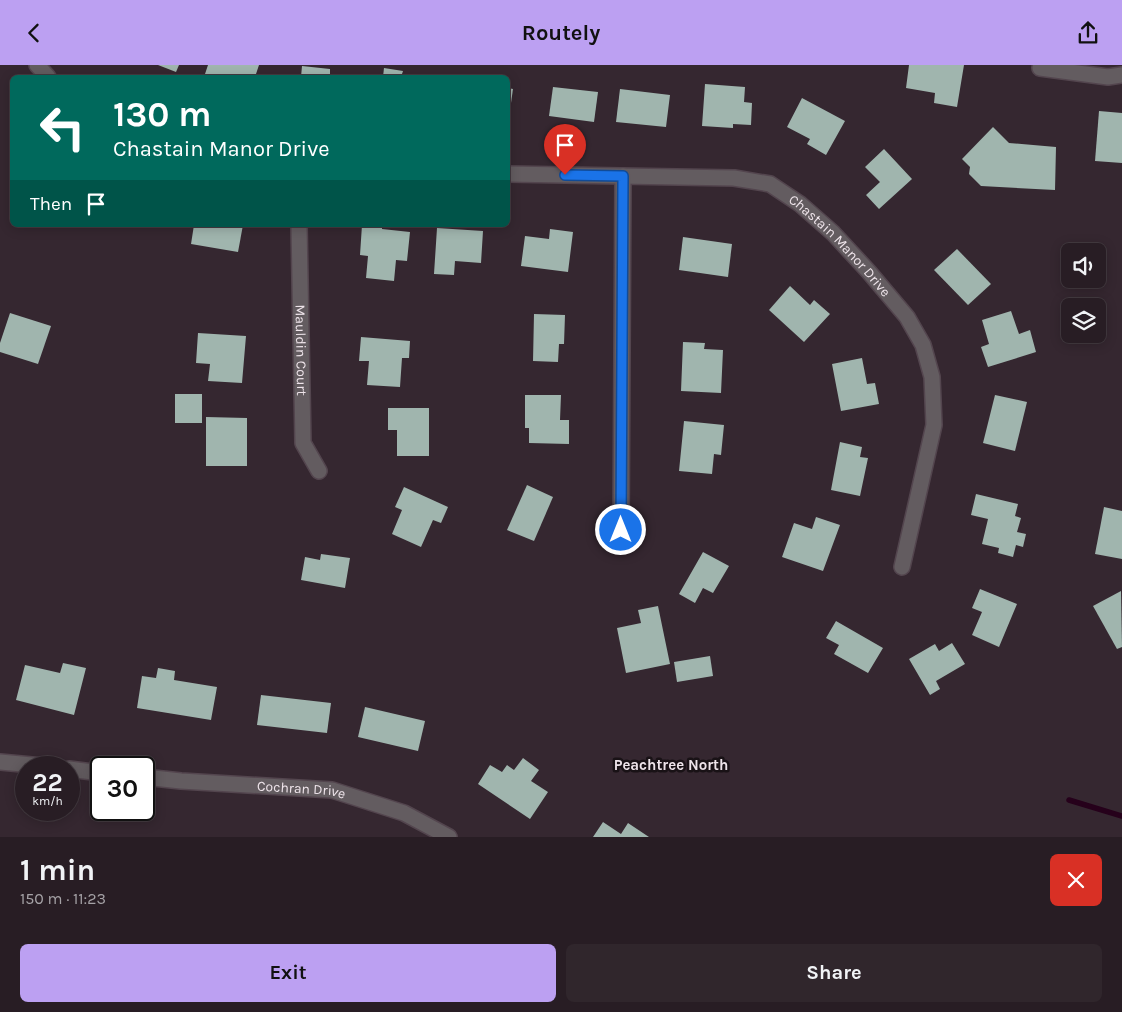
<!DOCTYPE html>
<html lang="en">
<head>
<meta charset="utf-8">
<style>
	body { margin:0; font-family:Karla,sans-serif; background:#30262c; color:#f1f3f6; height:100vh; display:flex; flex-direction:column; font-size:19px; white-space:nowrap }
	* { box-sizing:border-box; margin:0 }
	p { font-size:16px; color:#a5a2a6 }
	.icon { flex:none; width:28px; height:28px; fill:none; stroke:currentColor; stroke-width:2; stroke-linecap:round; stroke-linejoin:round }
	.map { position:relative; height:772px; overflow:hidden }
	.drawer { display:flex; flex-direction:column; background:#281d24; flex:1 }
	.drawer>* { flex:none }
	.top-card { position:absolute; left:10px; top:10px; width:500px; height:152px; border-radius:8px; box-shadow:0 2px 12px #0003,0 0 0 1px #443b41; background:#00695c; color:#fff; overflow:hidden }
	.buttons { position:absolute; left:1061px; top:178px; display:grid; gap:10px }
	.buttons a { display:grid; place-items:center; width:45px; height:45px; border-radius:8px; background:#281d24; box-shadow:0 2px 12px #0003,0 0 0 1px #443b41; font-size:25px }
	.speed { position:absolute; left:15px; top:691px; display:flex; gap:10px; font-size:25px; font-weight:700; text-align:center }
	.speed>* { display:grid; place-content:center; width:65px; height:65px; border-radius:50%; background:#281d24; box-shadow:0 2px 12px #0003,0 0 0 1px #443b41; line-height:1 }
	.speed small { font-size:12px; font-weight:400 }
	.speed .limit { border:2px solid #111; border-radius:8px; background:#fff; color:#111 }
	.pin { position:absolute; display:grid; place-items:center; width:42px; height:42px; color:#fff; margin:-51px -21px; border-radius:50% 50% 50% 0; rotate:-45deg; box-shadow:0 0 5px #0007 }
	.pin .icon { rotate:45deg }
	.me { position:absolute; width:55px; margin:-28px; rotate:0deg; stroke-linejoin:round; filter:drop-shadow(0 0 4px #0008) }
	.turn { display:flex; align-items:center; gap:18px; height:105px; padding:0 20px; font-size:22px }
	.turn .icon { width:65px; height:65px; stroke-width:2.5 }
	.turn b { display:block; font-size:35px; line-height:42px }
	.then { display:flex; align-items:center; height:48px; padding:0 20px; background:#0003; gap:10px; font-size:19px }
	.round { display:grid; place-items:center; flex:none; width:52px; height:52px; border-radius:8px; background:#30262c }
	.summary { display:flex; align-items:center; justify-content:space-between; height:85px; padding:0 20px }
	h1 { font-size:30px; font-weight:700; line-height:38px }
	.cta { display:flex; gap:10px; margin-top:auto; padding:10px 20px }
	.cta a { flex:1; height:58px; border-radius:8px; background:#bca0f2; color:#111; font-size:20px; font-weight:700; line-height:58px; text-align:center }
	.cta a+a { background:#30262c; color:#f1f3f6 }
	header { display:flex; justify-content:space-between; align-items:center; height:65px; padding:0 20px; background:#bca0f2; color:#111; font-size:22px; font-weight:700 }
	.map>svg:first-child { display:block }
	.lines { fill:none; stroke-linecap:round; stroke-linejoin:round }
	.stream { stroke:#26011b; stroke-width:5.5 }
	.building { fill:#a0b5ae }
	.street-casing { stroke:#53454e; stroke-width:18 }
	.street { stroke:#635c60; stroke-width:15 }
	.route-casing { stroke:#114b97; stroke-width:12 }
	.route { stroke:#1a73e8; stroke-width:9 }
	.labels { text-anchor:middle; stroke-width:5; stroke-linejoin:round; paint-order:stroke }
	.street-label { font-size:14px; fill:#eee4ea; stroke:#191216 }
	.neighbourhood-label { font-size:15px; font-weight:bold; fill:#eee4ea; stroke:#191216 }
</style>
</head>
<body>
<header><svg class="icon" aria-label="back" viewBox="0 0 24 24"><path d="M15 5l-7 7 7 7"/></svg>Routely<svg class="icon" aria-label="share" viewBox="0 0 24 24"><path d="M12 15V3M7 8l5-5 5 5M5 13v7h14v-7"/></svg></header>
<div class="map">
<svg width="1122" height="772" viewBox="0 0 1122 772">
	<rect width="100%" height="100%" fill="#352730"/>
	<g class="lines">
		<path class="stream" d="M1069,735L1122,751"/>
	</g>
	<g class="building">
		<path d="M158,0H179L176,7Z"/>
		<path d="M208,0H259L255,12H204Z"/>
		<path d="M909,0H964L957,42L934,38L935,28L906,23Z"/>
		<path d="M302,1L330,4V11L336,12H301Z"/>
		<path d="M384,3L403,6L401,12H383Z"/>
		<path d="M705,19L745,22L744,37L752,38L751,60L733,59V63L702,61Z"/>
		<path d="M553,22L598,27L594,57L549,51Z"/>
		<path d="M508,23L513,24L510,45L508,44Z"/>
		<path d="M620,24L670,30L666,62L616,57Z"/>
		<path d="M802,33L845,56L826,90L807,79L810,74L787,62Z"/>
		<path d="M1099,46L1122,48V98L1095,96Z"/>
		<path d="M993,62L1009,78L1056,82L1055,125L981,121L969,109L970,102L962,94Z"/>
		<path d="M884,84L912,114L879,144L866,130L880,117L865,102Z"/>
		<path d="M194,160H243L238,187L191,179Z"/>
		<path d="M362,160H382V164L410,167L407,196L396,195L394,216L366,213L368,191L360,190Z"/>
		<path d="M437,163L483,166L481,198L455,196L454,210L434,209Z"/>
		<path d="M550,164L573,167L568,207L521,201L525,171L549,174Z"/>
		<path d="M683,172L732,179L728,212L679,205Z"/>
		<path d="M957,184L991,219L968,240L934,205Z"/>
		<path d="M790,221L810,240L814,235L830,249L804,277L769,245Z"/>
		<path d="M1011,246L1019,269L1030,265L1036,287L988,302L981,282L989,279L982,255Z"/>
		<path d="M10,248L51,261L38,299L0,287V278Z"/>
		<path d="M534,249L565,250L564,279H559L558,297L533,296Z"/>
		<path d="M198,268L246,271L242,318L208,316L210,299L196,298Z"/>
		<path d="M361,272L410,276L409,293H402L400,322L367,320L369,296H359Z"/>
		<path d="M683,277L705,278L704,284L723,285L721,328L681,326Z"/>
		<path d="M862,293L867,319L875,318L879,339L841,346L832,299Z"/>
		<rect x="175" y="329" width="27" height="29"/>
		<path d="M525,330H561L560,355H569V379L529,378V363H525Z"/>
		<path d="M995,330L1027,337L1015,386L983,378Z"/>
		<path d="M388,343H429V391H397V365H388Z"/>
		<path d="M206,352L247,353V401H206Z"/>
		<path d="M684,356L724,360L721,390L714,389L712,409L679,406Z"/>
		<path d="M840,377L862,382L860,392L868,393L860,431L831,425Z"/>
		<path d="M527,420L553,432L534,476L507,465Z"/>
		<path d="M404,422L448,442L441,458L433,455L421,482L392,469L402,445L395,442Z"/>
		<path d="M976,429L1018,439L1015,451L1021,453L1017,467L1026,469L1023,482L1016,480L1013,492L998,488L999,483L982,479L988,454L971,450Z"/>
		<path d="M1104,442L1122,446V494L1095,489Z"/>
		<path d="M816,452L840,460L823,506L782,492L794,458L812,464Z"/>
		<path d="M703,487L729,501L713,528L703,523L695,538L679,529Z"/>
		<path d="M321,489L350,493L345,523L301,515L305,492L320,495Z"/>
		<path d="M980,524L1017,539L999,582L972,570L982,547L972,543Z"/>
		<path d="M1121,526L1122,582L1117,584L1093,541Z"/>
		<path d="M658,541L670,599L626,608L617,563L641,558L638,545Z"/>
		<path d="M836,556L883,583L868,608L834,589L839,580L826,573Z"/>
		<path d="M952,578L965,599L936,616L940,624L930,630L909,594L935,579L939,586Z"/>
		<path d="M710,591L713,611L677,617L674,597Z"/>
		<path d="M63,598L86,603L74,650L16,635L25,600L60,608Z"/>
		<path d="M158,603L175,606L174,615L217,622L211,655L137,643L142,611L156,613Z"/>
		<path d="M261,630L331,638L327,668L257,660Z"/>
		<path d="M365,642L425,656L418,686L358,672Z"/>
		<path d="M523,693L539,705L531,716L548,727L530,754L478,719L490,700L502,707L507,700L514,705Z"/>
		<path d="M603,757L621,769L628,758L649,772H593Z"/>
	</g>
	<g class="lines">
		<defs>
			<g id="street">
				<path d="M37,0L48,12"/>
				<path d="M1040,3L1108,12L1122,10"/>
				<path id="s1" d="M508,109L734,113L770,119L800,139L833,168L869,207L907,252L923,280L932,312L934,360L902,502"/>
				<path id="s2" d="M299,160L303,378L319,406"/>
				<path d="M621,465L623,111"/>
				<path d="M0,697L53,702"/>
				<path d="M69,704L101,708"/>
				<path id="s3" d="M144,712L181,716L332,725L404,748L449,772"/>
			</g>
		</defs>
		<use href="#street" class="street-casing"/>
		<use href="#street" class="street"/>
	</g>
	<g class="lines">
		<defs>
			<path id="route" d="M565,110L623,111L621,465"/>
		</defs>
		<use href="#route" class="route-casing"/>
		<use href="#route" class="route"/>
	</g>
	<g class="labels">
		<g class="street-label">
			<text dy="5" stroke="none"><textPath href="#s1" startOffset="356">Chastain Manor Drive</textPath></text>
			<text dy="5" stroke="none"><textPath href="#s2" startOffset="125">Mauldin Court</textPath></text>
			<text dy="5" stroke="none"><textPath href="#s3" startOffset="158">Cochran Drive</textPath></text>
		</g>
		<g class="neighbourhood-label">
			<text x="671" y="705">Peachtree North</text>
		</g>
	</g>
</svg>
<div class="buttons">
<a><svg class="icon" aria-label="sound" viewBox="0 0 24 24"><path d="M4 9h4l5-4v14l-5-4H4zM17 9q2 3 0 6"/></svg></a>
<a><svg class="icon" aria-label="layers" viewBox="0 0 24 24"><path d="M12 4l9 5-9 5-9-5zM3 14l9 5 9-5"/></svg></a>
</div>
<div class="speed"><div>22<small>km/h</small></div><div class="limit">30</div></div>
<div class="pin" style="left:565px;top:110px;background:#d93025"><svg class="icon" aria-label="arrive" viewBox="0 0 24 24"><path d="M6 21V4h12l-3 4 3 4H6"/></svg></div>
<svg class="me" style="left:621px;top:465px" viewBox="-20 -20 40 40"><circle r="17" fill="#1a73e8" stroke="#fff" stroke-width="3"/><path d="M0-11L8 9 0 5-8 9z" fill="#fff"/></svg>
<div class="top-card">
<div class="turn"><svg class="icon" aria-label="left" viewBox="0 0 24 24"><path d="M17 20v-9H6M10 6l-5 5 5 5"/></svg><div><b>130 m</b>Chastain Manor Drive</div></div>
<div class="then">Then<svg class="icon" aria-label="arrive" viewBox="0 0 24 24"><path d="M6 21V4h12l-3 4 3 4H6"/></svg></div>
</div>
</div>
<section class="drawer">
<div class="summary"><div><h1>1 min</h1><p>150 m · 11:23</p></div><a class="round" style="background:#d93025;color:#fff"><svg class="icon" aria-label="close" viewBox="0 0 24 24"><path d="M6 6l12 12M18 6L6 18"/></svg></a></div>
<div class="cta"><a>Exit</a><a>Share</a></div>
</section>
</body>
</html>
